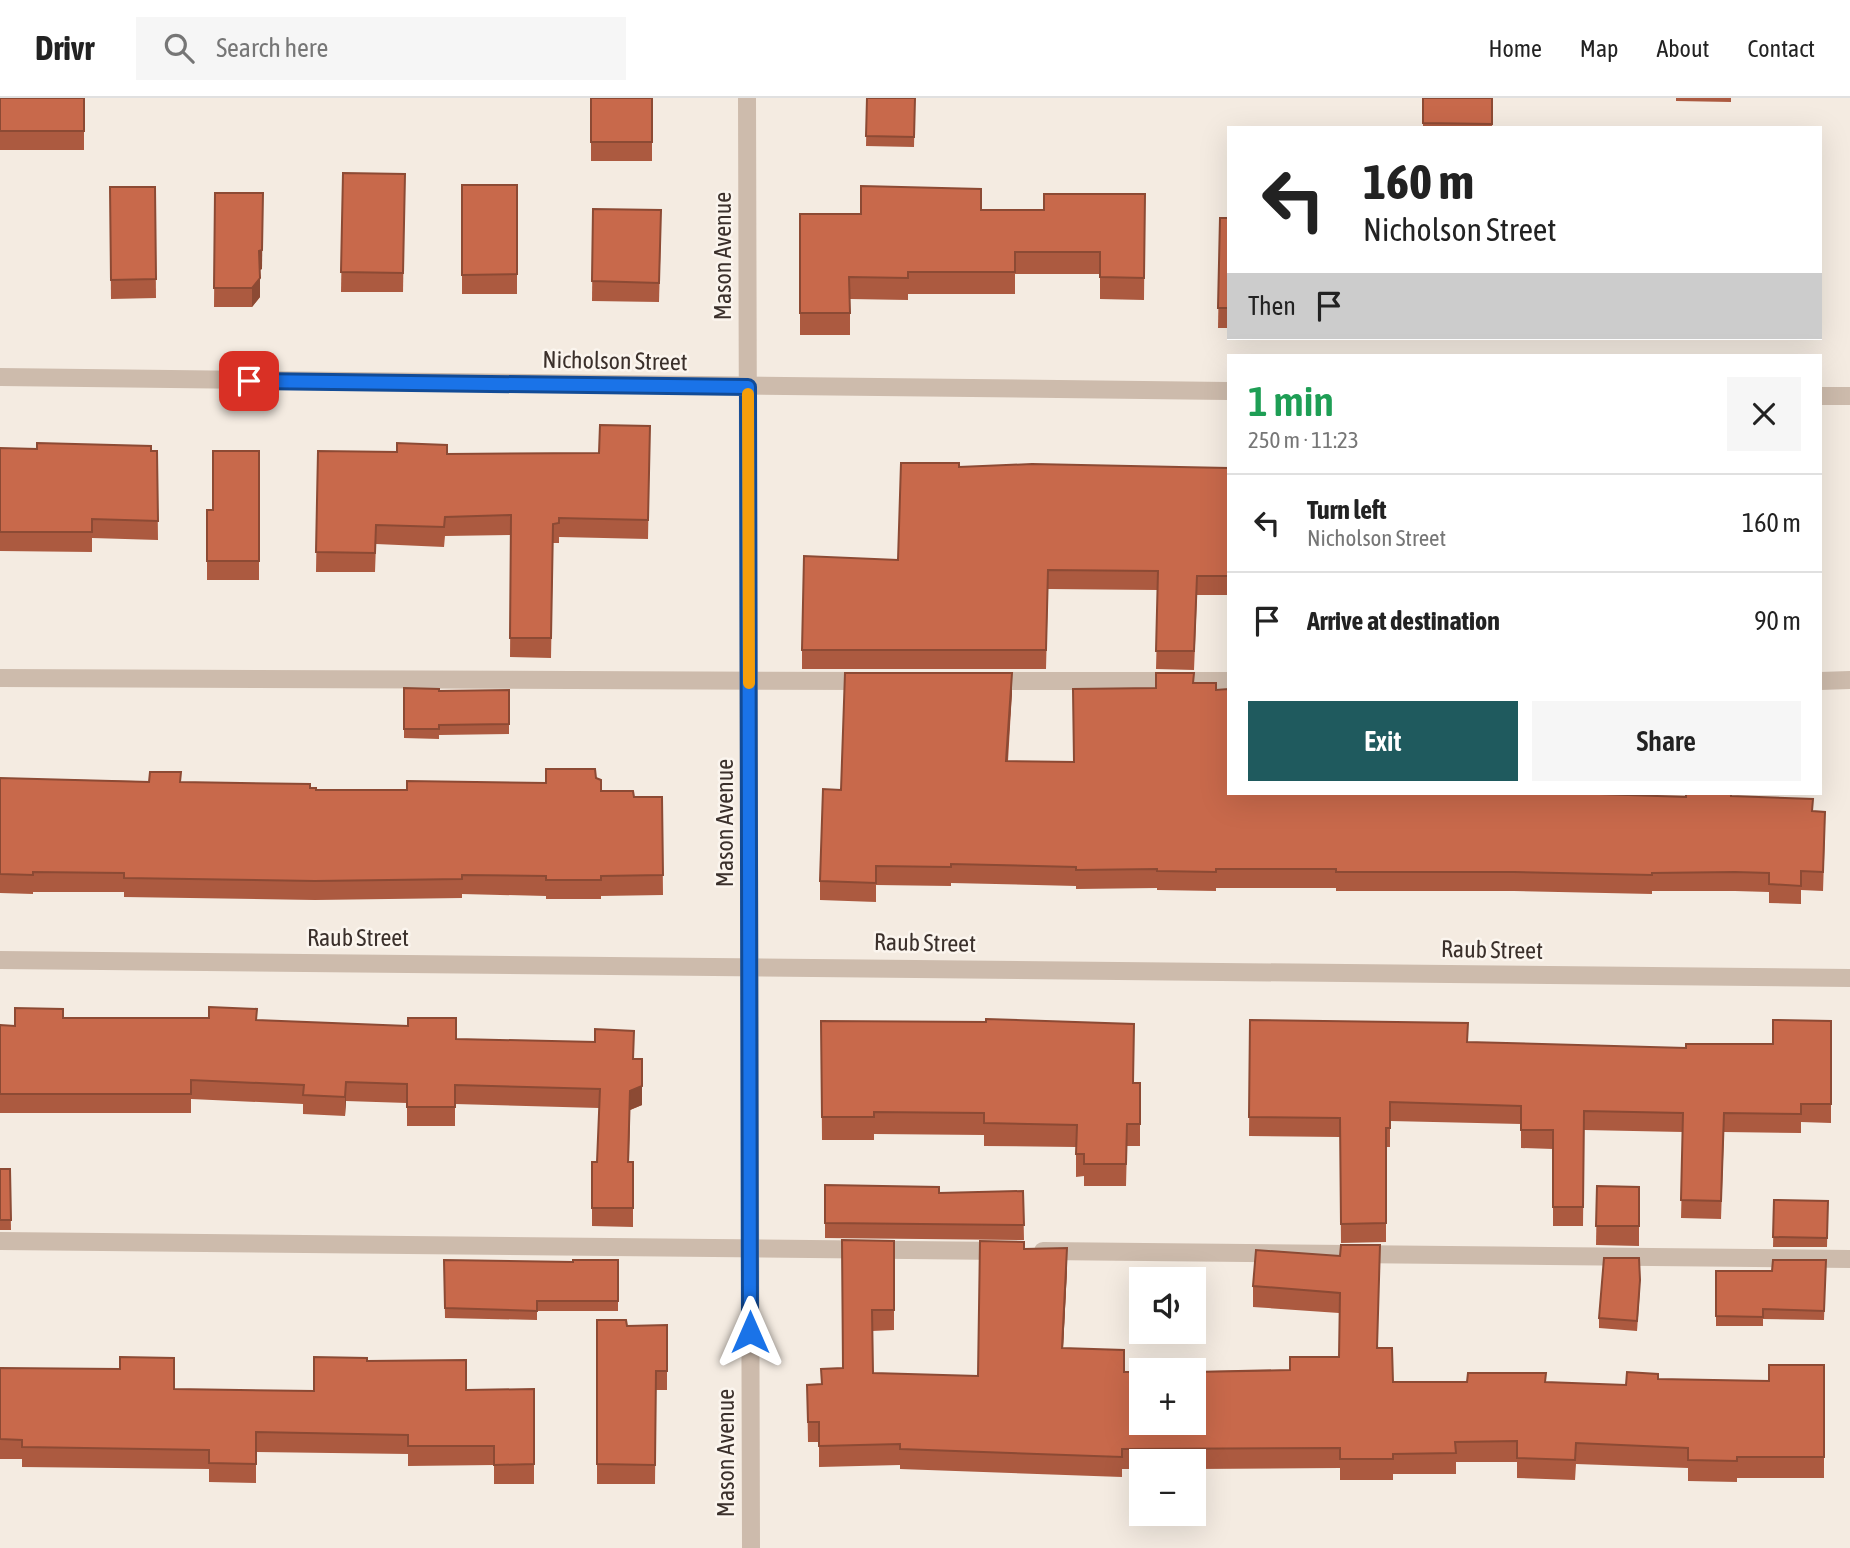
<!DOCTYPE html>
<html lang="en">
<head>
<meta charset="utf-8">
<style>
	body { margin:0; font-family:"Asap Condensed",sans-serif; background:#f6f6f6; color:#222; height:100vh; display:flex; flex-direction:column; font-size:26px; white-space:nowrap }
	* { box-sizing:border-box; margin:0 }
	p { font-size:23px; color:#767676 }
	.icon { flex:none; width:38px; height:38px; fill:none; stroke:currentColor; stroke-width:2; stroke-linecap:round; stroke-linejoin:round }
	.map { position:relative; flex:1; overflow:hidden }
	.details { position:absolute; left:1227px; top:256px; width:595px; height:441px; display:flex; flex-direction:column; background:#fff; border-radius:0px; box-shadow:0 7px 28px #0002 }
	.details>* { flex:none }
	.top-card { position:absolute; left:1227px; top:28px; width:595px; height:214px; border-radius:0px; box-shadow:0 7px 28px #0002; background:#fff; color:#222; overflow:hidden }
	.tools { position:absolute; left:1129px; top:1169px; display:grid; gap:14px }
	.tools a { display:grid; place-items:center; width:77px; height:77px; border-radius:0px; background:#fff; box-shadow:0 7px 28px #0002; font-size:35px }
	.pin { position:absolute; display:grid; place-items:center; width:60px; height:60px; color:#fff; margin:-30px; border-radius:14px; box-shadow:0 4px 10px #0006 }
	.me { position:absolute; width:77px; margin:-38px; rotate:0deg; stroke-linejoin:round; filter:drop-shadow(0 0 5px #0008) }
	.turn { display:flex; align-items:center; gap:24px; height:147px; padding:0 21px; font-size:32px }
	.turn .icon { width:91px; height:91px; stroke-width:2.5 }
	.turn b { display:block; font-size:49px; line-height:60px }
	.then { display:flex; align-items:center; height:66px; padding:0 21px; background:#0003; gap:14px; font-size:26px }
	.round { display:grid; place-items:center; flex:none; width:74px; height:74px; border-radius:0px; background:#f6f6f6 }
	.head { display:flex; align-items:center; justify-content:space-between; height:119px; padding:0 21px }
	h1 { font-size:42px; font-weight:600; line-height:52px; color:#1e9e55 }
	.action { display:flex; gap:14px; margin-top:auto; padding:14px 21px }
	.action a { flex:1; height:80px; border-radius:0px; background:#1f5a5e; color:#fff; font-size:28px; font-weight:600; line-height:80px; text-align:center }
	.action a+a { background:#f6f6f6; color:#222 }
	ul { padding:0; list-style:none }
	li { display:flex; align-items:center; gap:21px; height:98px; padding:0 21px; border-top:2px solid #e0e0e0 }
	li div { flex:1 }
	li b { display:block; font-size:26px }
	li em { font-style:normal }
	header { display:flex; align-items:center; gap:42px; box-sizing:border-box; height:98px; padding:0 35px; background:#fff; border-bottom:2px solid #e0e0e0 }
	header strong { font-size:33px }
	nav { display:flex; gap:38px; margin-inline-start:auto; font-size:24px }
	.search { width:490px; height:63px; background:#f6f6f6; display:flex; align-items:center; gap:18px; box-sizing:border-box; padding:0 24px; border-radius:0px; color:#767676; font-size:26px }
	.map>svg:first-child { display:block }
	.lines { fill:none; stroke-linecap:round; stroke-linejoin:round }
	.minor { stroke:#cdbbac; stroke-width:18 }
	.wall { fill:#ac5a40 }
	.shaded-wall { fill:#8c4a34 }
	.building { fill:#c8694b; stroke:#8c4a34; stroke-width:2 }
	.route-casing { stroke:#114b97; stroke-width:18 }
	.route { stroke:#1a73e8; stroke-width:12 }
	.slow { stroke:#f59e0b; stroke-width:12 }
	.labels { text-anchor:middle; stroke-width:5; stroke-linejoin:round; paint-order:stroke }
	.street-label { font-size:24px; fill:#3b302b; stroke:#fbf5ee }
</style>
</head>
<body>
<header>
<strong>Drivr</strong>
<div class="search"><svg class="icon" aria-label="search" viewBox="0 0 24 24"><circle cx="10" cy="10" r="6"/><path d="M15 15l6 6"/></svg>Search here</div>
<nav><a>Home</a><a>Map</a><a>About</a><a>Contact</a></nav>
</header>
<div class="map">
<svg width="1850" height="1450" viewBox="0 0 1850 1450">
	<rect width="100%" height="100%" fill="#f4ebe1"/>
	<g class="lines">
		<g class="minor">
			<path d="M747,0L751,1450"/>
			<path d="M0,279L1228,293"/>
			<path d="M1820,298H1850"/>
			<path d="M0,580L868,583"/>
			<path d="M991,583H1228"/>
			<path d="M1820,583L1850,582"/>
			<path d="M0,862L1850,880"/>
			<path d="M0,1143L1004,1153"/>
			<path d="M1043,1153L1850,1161"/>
		</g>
	</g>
	<g class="wall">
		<rect x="0" y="0" width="84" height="52"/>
		<rect x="591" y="0" width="61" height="63"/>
		<path d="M867,0H915L914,49L866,48Z"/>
		<path d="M1423,0H1493L1492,30H1423Z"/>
		<path d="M1676,0H1731V4L1676,3Z"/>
		<path d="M343,75L405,76L403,194H341Z"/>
		<rect x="462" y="87" width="55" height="109"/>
		<path d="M110,89H155L156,200L111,201Z"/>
		<path d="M215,95L262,171L260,172V199L252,209H214Z"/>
		<path d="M1145,96L1144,202L1100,201V176H1015V196H908V202L850,201V237H800V116H861L981,112H1044Z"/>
		<path d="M593,111L661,132L659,204L592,203Z"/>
		<path d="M1220,120H1228V230H1218Z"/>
		<path d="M650,328L648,441L559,439V445H553L551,560L510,559L511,437L445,438L444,449L376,446L375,474H316L318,353L447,356L599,355Z"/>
		<path d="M0,350L157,353L158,442L92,440V454L0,453Z"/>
		<path d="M259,353V482H207V412H213Z"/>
		<path d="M959,369L1228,370V497H1197L1194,572L1156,571L1158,492L1048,491L1046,571H802V552L898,462Z"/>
		<path d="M1194,585L1216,592L1228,695L1731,698L1813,713L1825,733L1823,793L1801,792V806L1769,805V794L1735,793H1652V796L1514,793H1336V790H1216V793L1157,792V790L1076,791V788L951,785V788L876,787V804L820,802V783L841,692L1012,594L1008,663L1074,664L1156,590Z"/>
		<path d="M404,590L439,593L509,592V636L439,637V641L404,640Z"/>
		<path d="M0,680L181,684L310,690L316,692H407L546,685L596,680L601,693L634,699H662L663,797L601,798V801H546V798L462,796V800L315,802L124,799V794H33V796L0,795Z"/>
		<path d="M63,920L257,922L456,941L634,961L642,1007L630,1012L629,1064H633V1129L592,1128V1064H597L599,1010L455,1006V1028H407V1005L346,1003L345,1018L303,1016V1006L191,1001V1015H0V927L15,928Z"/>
		<path d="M1250,922L1468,944L1686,950L1773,946L1831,923V1025L1801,1024V1035L1724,1034L1721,1121L1681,1120L1683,1034L1584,1032L1583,1128H1553V1051L1521,1050V1026L1390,1023V1049H1386V1144L1341,1145L1340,1039L1249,1038Z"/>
		<path d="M821,923L1134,926L1133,985H1140V1048H1127L1126,1088H1084V1078L1076,1079V1049L984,1048V1037L874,1036V1042H822Z"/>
		<path d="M0,1071H10L11,1132H0Z"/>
		<path d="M825,1087L939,1095L1023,1093L1024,1142L825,1140Z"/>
		<path d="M1597,1088L1639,1089V1148L1596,1147Z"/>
		<path d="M1774,1102L1828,1103L1827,1149H1773Z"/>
		<path d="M894,1143V1232L872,1233L873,1275L978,1278L1024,1151L1067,1171L1063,1250L1124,1274L1290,1272L1339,1259V1215L1253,1209V1188L1340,1158L1393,1284H1546L1626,1287L1658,1281L1769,1283L1824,1267V1380H1737V1384L1688,1383V1370L1576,1366L1575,1382L1517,1380V1364H1456V1376H1393V1382H1340V1370L1194,1371V1363H1141V1371H1122V1379L900,1371V1367L819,1369V1344H808L807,1287L821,1286V1271L843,1270Z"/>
		<path d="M444,1162L573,1164L618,1162V1213H537V1222L445,1220Z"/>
		<path d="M1826,1162L1824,1222L1763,1221V1228H1716V1173H1772Z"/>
		<path d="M1640,1192L1637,1233L1599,1230V1220Z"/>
		<path d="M597,1222L627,1228L667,1227V1292H656L655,1386H597Z"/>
		<path d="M367,1263L466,1292L534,1291V1386H494V1367L408,1368V1356L256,1354V1385L209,1384V1371L22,1369V1361H0V1270L174,1291L314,1293Z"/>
	</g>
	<g class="shaded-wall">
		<path d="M263,95L262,171L259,172V153Z"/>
		<path d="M260,180V199L252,209V190Z"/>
		<path d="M1012,575V594L1006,681V663Z"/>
		<path d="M642,961V1007L630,1012L628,1083L630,993Z"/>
		<path d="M346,984V1003L345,1018V999Z"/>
		<path d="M1067,1150V1171L1062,1271V1250Z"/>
	</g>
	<g class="building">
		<rect x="0" y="0" width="84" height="33"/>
		<rect x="591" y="0" width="61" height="44"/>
		<path d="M867,0H915L914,39L866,38Z"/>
		<path d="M1423,0H1492V26L1423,25Z"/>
		<path d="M343,75L405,76L403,175L341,174Z"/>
		<path d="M462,87H517V176L462,177Z"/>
		<path d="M861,88L981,91V112H1044V96H1145L1144,180L1100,179V154H1015V174H908V180L849,179L850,215H800V116H861Z"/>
		<path d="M110,89H155L156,181L111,182Z"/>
		<path d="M215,95H263L262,152L259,153L260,180L252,190H214Z"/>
		<path d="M593,111L661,112L659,185L592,183Z"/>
		<path d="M1220,120H1228V210H1218Z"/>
		<path d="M600,327L650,328L648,422L559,420V425L553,426L551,540H510L511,417L445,419L444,429L376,427L375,455L316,454L318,353L397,354V345L447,347V356L599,355Z"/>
		<path d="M37,345L151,348V353H157L158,423L92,421V434H0V350L37,351Z"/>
		<path d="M213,353H259V463H207V412H213Z"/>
		<path d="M901,365H959V369L1032,366L1228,370V478H1197L1194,553H1156L1158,473L1048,472L1046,552H802L804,458L898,462Z"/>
		<path d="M845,575H1012L1006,663L1074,664L1073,591L1156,590V575H1194L1193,585H1216V592L1228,591V695H1570L1686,699V695H1731V698L1813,701L1812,713L1825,714L1823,774L1801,773V788L1769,786V775L1735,774L1652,775V777L1514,774H1336V771H1216V774L1157,773V771L1076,772V769L951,766V769L876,768V785L820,783L823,691L841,692Z"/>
		<path d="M404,590L439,591V593L509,592V626L439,627V631H404Z"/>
		<path d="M546,671H595L596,680L601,682V693H633L634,699H662L663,777L601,778V782H546V778L462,777V781L315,783L124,780V775L33,774V777L0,776V680L149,684L150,674H181L180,684L310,686V690H316V692H407V683L546,685Z"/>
		<path d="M209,909L257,911L256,922L408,928V920H456V941L595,944V931L634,933L633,961H642V988L630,993L628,1064H633V1110H592V1064H597L600,991L455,987V1009H407V986L346,984L345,999L303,997L304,987L191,982V996H0V927L15,928V910L63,911V920H209Z"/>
		<path d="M986,921L1134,926L1133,985H1140V1026H1127L1126,1066H1084V1056H1076L1077,1027L984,1025V1015L874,1014V1019H822L821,923L986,924Z"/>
		<path d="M1250,922L1468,925L1467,944L1686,950V946H1773V922L1831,923V1006H1801V1016L1724,1015L1721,1103L1681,1102L1683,1015L1584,1013L1583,1109H1553V1032H1521V1008L1390,1004V1030H1386V1125L1341,1126L1340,1020L1249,1019Z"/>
		<path d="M0,1071H10L11,1122H0Z"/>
		<path d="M825,1087L939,1089V1095L1023,1093L1024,1127L825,1125Z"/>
		<path d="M1597,1088L1639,1089V1128H1596Z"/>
		<path d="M1774,1102L1828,1103L1827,1140L1773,1139Z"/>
		<path d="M842,1142L894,1143V1212H872L873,1275L978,1278L980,1143L1024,1144V1151L1067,1150L1062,1250L1124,1252V1274H1141V1325H1194V1274L1290,1272V1259H1339L1340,1195L1253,1188L1256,1152L1340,1158L1341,1147H1380L1377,1250H1392L1393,1284H1467L1468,1275H1546L1545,1284L1626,1287L1627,1274L1658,1276V1281L1769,1283V1267H1824V1359H1737V1363L1688,1362V1350L1576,1345L1575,1362L1517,1360V1343L1455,1344L1456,1355L1393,1356V1361H1340V1350L1122,1351V1359L900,1351V1346L819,1348V1324H808L807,1287L822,1286L821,1271L843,1270Z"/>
		<path d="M1604,1160H1639L1640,1182L1637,1223L1599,1220Z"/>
		<path d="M444,1162L573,1164V1162H618V1203H537V1213L445,1210Z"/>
		<path d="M1773,1162H1826L1824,1213L1763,1211V1219L1716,1218V1173H1772Z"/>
		<path d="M597,1222H626L627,1228L667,1227V1273H656L655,1367L597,1366Z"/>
		<path d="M120,1259L174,1260V1291L314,1293V1259L367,1260V1263L466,1262V1292L534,1291V1366L494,1367V1348H408V1337L256,1334V1366L209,1365V1352L22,1349V1342L0,1341V1270L120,1271Z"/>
	</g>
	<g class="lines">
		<defs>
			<path id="route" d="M249,283L748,289L750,1234"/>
		</defs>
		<use href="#route" class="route-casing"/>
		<use href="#route" class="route"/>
		<path class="slow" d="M748,296L749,585"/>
	</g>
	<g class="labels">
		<g class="street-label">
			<text transform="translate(723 158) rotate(-90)" y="8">Mason Avenue</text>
			<text transform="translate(615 263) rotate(1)" y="8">Nicholson Street</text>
			<text transform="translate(725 725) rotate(-90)" y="8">Mason Avenue</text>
			<text x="358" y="848">Raub Street</text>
			<text transform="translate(925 845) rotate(1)" y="8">Raub Street</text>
			<text transform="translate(1492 852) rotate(1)" y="8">Raub Street</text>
			<text transform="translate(726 1355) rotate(-90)" y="8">Mason Avenue</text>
		</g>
	</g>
</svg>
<div class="tools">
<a><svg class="icon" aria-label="sound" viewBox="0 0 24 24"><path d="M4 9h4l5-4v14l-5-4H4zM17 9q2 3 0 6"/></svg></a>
<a>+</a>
<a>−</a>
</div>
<div class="pin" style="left:249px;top:283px;background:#d93025"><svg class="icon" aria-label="arrive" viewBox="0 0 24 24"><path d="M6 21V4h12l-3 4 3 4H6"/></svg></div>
<svg class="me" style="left:750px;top:1234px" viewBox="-20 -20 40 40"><path d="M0-17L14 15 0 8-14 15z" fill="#1a73e8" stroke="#fff" stroke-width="4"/></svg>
<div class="top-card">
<div class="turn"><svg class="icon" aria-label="left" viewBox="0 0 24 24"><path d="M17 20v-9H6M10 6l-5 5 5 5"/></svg><div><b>160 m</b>Nicholson Street</div></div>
<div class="then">Then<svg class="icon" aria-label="arrive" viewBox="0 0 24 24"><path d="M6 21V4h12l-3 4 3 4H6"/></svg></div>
</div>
<section class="details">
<div class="head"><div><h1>1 min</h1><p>250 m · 11:23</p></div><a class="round"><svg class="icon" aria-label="close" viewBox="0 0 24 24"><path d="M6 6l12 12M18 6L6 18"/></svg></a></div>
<ul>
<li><svg class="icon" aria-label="left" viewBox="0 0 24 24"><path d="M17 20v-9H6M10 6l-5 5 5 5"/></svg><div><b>Turn left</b><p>Nicholson Street</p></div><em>160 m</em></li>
<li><svg class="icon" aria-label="arrive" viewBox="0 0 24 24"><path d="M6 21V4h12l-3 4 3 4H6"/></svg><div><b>Arrive at destination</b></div><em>90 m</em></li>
</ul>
<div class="action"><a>Exit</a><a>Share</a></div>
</section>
</div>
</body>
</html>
